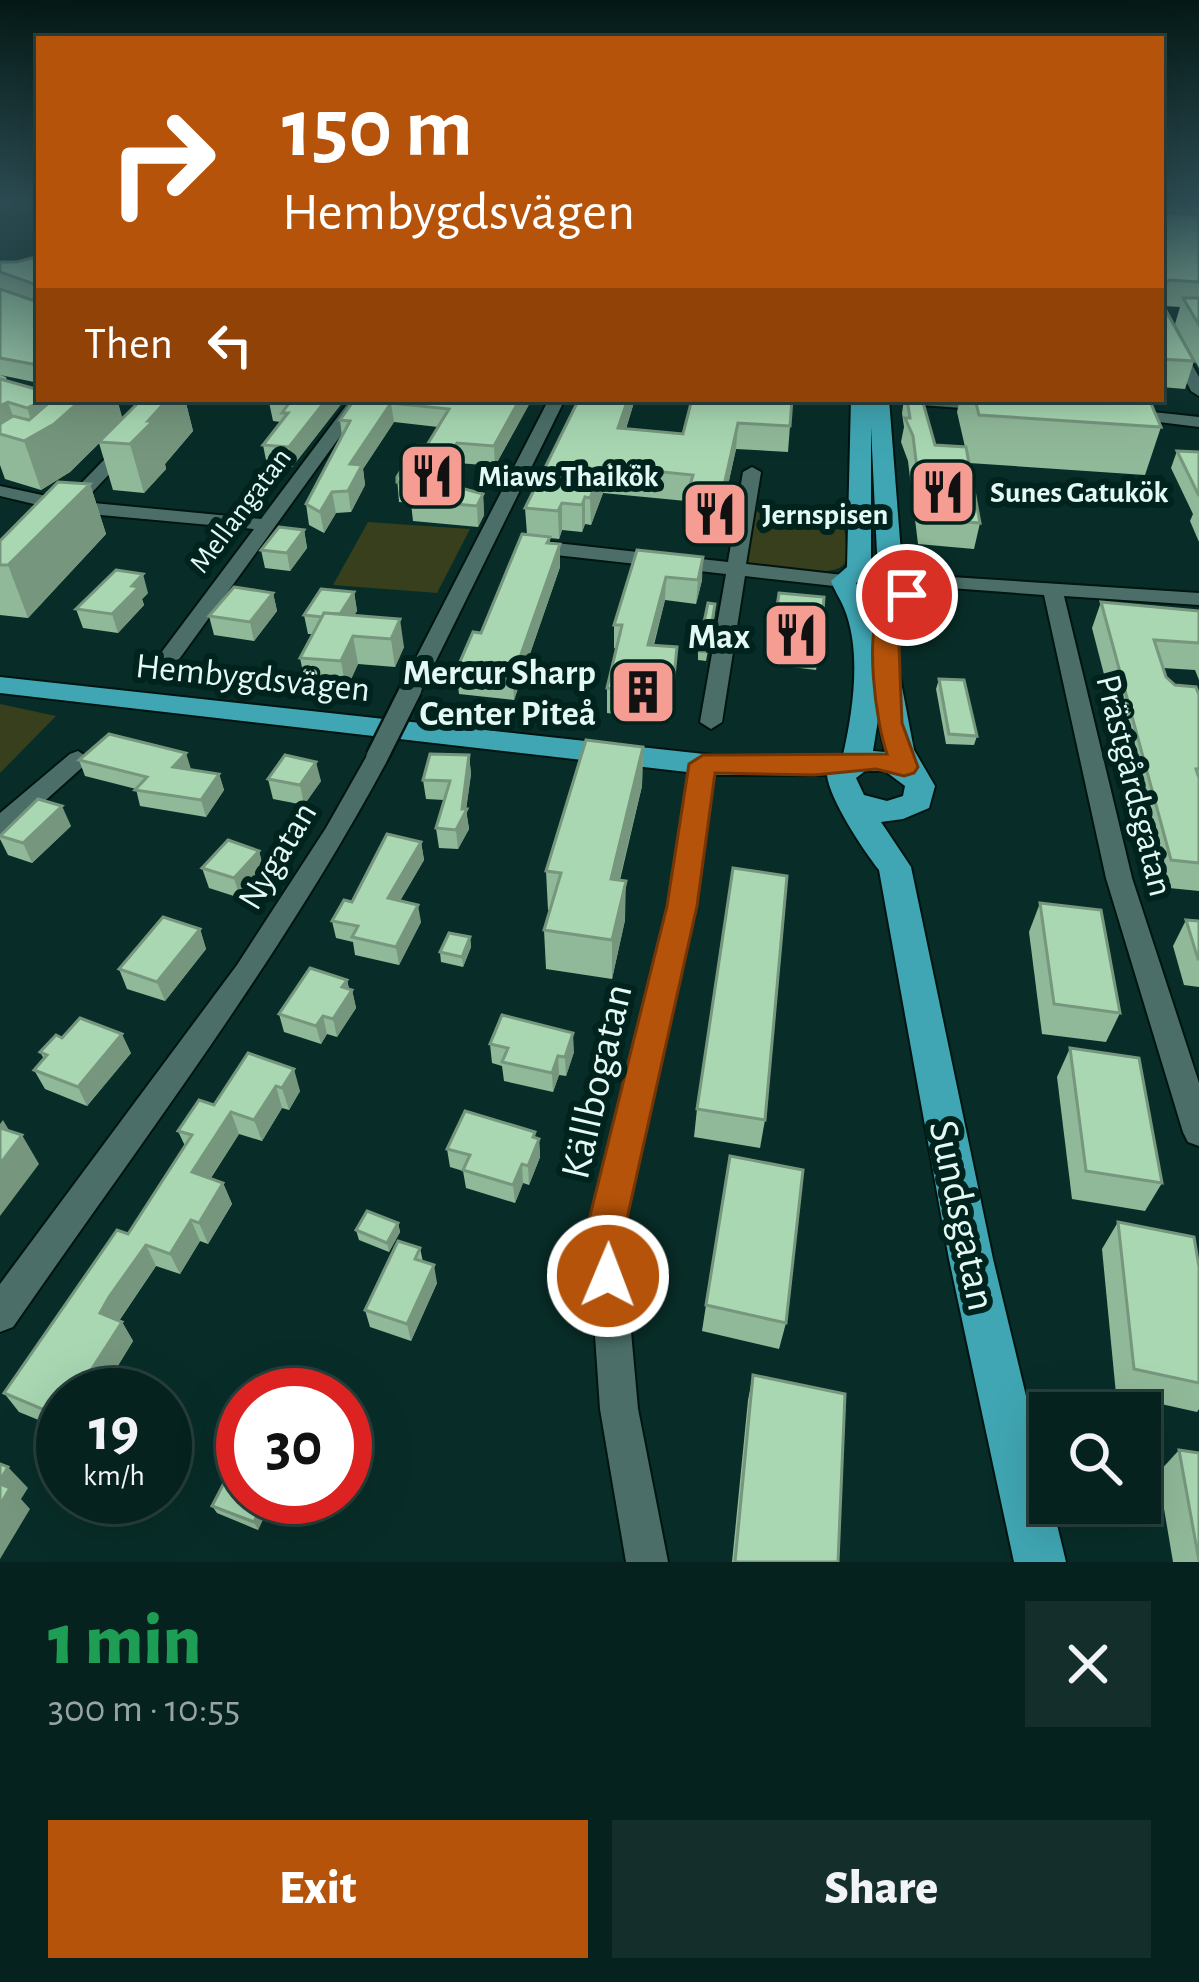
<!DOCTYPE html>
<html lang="en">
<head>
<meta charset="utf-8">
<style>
	body { margin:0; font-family:"Alegreya Sans",sans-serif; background:#142f2b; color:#f1f3f6; height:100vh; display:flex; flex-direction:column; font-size:45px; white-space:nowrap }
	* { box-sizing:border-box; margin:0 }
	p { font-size:39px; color:#98a4a4 }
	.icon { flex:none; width:66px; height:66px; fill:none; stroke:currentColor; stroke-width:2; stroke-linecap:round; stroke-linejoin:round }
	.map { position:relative; height:1562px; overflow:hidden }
	.panel { display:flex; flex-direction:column; background:#06221e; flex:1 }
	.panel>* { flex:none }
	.top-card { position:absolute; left:36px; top:36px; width:1128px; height:366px; border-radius:0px; box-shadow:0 12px 48px #0002,0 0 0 3px #273f3c; background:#b45309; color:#fff; overflow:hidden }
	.buttons { position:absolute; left:1029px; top:1392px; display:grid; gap:24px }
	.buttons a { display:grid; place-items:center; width:132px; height:132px; border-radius:0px; background:#06221e; box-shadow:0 12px 48px #0002,0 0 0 3px #273f3c; font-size:60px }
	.speed { position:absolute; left:36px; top:1368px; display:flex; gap:24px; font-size:60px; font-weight:700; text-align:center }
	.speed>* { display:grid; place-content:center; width:156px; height:156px; border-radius:50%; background:#06221e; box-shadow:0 12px 48px #0002,0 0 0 3px #273f3c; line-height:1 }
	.speed small { font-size:30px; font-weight:400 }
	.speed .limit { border:18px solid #d22; background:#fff; color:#111 }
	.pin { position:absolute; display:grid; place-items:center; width:102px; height:102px; color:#fff; margin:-51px; border:6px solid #fff; border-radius:50%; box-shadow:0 3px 12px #0007 }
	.me { position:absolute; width:132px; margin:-66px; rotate:1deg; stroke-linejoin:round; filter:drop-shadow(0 0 9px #0008) }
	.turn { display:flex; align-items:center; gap:42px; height:252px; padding:0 48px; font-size:54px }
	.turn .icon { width:156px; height:156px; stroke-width:2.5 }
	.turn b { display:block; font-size:84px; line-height:102px }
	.then { display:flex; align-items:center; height:114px; padding:0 48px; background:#0003; gap:24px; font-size:45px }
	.round { display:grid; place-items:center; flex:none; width:126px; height:126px; border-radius:0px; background:#142f2b }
	.head { display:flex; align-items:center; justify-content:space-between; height:204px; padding:0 48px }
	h1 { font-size:72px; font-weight:800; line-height:90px; color:#1e9e55 }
	.action { display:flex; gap:24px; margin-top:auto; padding:24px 48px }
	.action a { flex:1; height:138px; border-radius:0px; background:#b45309; color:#fff; font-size:48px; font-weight:800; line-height:138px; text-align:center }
	.action a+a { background:#142f2b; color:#f1f3f6 }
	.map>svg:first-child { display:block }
	.green { fill:#373f1c }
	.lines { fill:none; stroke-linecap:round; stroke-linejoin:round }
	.minor-casing { stroke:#001410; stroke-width:4 }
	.major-casing { stroke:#001410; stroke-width:4 }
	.minor { fill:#4b6f68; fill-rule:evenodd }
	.major { fill:#40a6b3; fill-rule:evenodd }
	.minor-bridge-casing { stroke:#001410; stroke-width:26; stroke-linecap:butt }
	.minor-bridge { stroke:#4b6f68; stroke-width:21 }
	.wall { fill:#90b999; fill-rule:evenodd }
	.shaded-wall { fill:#76967d }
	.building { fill:#a8d7b2; stroke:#76967d; stroke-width:3 }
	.route { fill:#b45309; stroke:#753606; stroke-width:3 }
	.labels { text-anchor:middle; stroke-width:12; stroke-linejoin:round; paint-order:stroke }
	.far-poi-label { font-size:30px; font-weight:bold; fill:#e4f8f4; stroke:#00231e; text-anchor:start }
	.far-street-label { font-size:30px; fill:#e4f8f4; stroke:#00231e }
	.poi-label { font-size:36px; font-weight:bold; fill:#e4f8f4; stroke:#00231e; text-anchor:end }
	.street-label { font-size:36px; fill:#e4f8f4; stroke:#00231e }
	.near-street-label { font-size:42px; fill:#e4f8f4; stroke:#00231e }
</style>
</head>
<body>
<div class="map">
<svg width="1199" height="1562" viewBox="0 0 1199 1562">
	<rect width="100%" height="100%" fill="#082d28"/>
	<g class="green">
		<path d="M748,510L842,517C844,526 849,556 844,564C832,580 765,567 746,563Z"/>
		<path d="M368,522L470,529L437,593L333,585Z"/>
		<path d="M0,704L56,716L0,773Z"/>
	</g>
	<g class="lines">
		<defs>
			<g id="minor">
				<path d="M1161,316L1168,320L1199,377V396L1191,391L1161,333Z"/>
				<path d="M163,399H180L83,502L261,519L351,399H367L177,662L169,663L158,657L254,529L68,512L0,496V486L65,500Z"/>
				<path d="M549,399H565L422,689L419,694H403L400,689Z"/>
				<path d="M899,399H971L997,405L989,410L907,404Z"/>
				<path d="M1125,409L1199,417V427L1119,417V411Z"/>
				<path d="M752,467L761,472L746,564L843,575L853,581L843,587L745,576L722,722L711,729L700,722L726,574L529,552L520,546L529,540L728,562L743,472Z"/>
				<path d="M904,574L1199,593V605L1064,596L1132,878L1199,1083V1146L1188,1142L1183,1132L1106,878L1044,595L897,584V576Z"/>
				<path d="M377,749L389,757C281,959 143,1139 13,1327L0,1332V1284L237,965L326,828L369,752Z"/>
				<path d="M78,751L90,759L86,764L9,833L0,836V813L70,754Z"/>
				<path d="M703,756L715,764L695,906L622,1232L638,1409L668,1562H626L600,1409L588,1232L669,906L691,764Z"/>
			</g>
			<path id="major" d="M851,399H889L901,553L907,572L919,584V595L906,605L900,620L897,661L914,750L935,786L929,808L903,819L881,822L911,867L993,1259L1066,1562H1014L949,1259L879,870C863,850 829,798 827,775H713L0,693V677L713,755H843C853,711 862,651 844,608C840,598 834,590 831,581L847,567ZM871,427L877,553L880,563L871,562ZM865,577L884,579L895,591L884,596L860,592L856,583ZM869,608L879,610L874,625ZM878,720L885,752L873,751ZM865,771H885L905,786L903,796L887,801L864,795L856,778Z"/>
		</defs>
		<use href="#minor" class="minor-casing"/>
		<use href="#major" class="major-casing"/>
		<use href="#minor" class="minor"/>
		<use href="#major" class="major"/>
		<defs>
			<path id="minor-bridge" d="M377,757L411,689"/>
		</defs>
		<use href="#minor-bridge" class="minor-bridge-casing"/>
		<use href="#minor-bridge" class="minor-bridge"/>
	</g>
	<g class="wall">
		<path d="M1161,203H1199V368L1175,324L1180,307L1165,306L1194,361L1185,389L1161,387Z"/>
		<path d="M39,256V383L0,375L6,377L7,381L39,399H185L193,431L165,464L166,469L144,493L113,490L99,443L70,472L41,490L5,479L0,465V289L33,299L0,289V262H17ZM117,400L137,404L122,418Z"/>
		<path d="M272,399H345L292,467L267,465L263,445L281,422L273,421L269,402Z"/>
		<path d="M355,399H532L495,466L458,463L447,484L483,494L484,515L478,527L413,521L411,503L399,502L397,477L427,445L438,427L394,422L363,469L365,485L351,512L336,513L324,533L309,525L306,504L342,436L340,420Z"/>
		<path d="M579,399H635L626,429L683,434L692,399L790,426L788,452L736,449L718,530L684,527L686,501L603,493L591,525L585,524L582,532L562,530L559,539L550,538V544L560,567L514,700L459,694L456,671L481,633L527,534L525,508Z"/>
		<path d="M904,399H907L935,445L965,447L957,412L960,399H1149L1161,427L1145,475L969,463L980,523L974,549L918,544L908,461L901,442L904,427L902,413Z"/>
		<path d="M1177,451L1199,452V542L1190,521L1193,514L1171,468Z"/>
		<path d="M90,484L106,534L28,618L0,615V541Z"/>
		<path d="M304,530L307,548L290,571L265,568L261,550Z"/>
		<path d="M637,550L702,580L696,604L665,600L654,645L676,671L671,721L607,713V688L616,649L614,648V625Z"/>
		<path d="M354,592L357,611L354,615L404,647L395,667L358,664L346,690L306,686L300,658L312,634H308L304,615Z"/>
		<path d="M148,593L142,599L144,605L118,633L83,628L76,609Z"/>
		<path d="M273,593L277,611L254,641L214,635L209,616Z"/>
		<path d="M779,593L821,641L816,670L776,665L778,649L772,648Z"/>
		<path d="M1101,602L1199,611V680L1195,670L1163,668L1166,677L1175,685L1199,695V891L1159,887L1092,628Z"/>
		<path d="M715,613L706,661L698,660V651Z"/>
		<path d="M939,679L977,736L974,745L946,744L936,689Z"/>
		<path d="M643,747L642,786L620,880L625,920L612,979L546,969L544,930L550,910H548L546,871Z"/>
		<path d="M469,755L471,774L466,809L469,829L458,849L439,848L436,828L444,800L426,799L423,780Z"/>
		<path d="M79,760L219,774L224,790L206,817L140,806L136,789L85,776Z"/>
		<path d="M268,779L321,781L304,805L273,799Z"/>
		<path d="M71,826L32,863L8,855L0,839V834Z"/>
		<path d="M421,842L424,860L400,901L421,922L399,965L355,955L353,942L336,938L332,921Z"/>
		<path d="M259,851L264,871L240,898L209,888L202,868Z"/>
		<path d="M1040,903L1120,1013L1106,1042L1042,1034L1029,932Z"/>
		<path d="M1186,920L1199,921V987L1184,985L1173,946Z"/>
		<path d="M200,929L206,949L165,1001L127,989L119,969Z"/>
		<path d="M470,937L471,947L463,967L441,962L440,952Z"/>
		<path d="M347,980L349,989L352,990L356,1008L337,1037L327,1034L321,1044L284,1032L279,1014Z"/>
		<path d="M490,1044L574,1052L566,1076L559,1075L553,1092L504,1081L502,1066L492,1063Z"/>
		<path d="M1070,1048L1162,1183L1145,1211L1072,1199L1057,1077Z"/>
		<path d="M40,1052L131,1053L87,1106L45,1089L34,1070L44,1059Z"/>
		<path d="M248,1053L300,1091L289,1110L282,1108L262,1141L239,1134L211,1178L223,1183L232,1204L208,1244L200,1241L180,1274L156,1266L119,1321L122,1322L133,1341L100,1395H63V1430L19,1412L4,1393L128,1234L185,1146L178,1131L214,1105Z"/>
		<path d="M697,1109L765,1120L760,1148L694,1137Z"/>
		<path d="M535,1138L539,1139L540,1157L529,1185L523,1183L515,1203L466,1188L463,1171L450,1167L447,1149Z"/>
		<path d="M1118,1222L1199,1267V1409L1197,1412L1116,1394L1102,1249Z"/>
		<path d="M398,1223L400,1232L389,1252L359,1240L356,1230Z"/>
		<path d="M420,1248L423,1262L437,1283L411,1341L370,1327L365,1310Z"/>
		<path d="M706,1305L786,1323L779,1349L702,1331Z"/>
		<path d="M753,1375L838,1562H732L748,1400Z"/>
		<path d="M1179,1450L1199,1562H1173L1158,1473Z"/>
		<path d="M271,1502L258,1530L217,1513L212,1506Z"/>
	</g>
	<g class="shaded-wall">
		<path d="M39,361V383H38L32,364Z"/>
		<path d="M46,399H57L34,428L27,408Z"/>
		<path d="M82,399H117L123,420L70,472L41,490L24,441Z"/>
		<path d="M168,399H185L193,431L165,464L166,469L144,493L130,444L148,421Z"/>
		<path d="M327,399H345L292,467L289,447Z"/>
		<path d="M520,399H532L495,466L494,446Z"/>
		<path d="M628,399H635L618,454V428Z"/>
		<path d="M8,402L15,422L0,429V406Z"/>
		<path d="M391,403L394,422L363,469L365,485L351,512L348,491L350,464Z"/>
		<path d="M738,423L736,449L718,530L720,503Z"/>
		<path d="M457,443L458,463L437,502L435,481Z"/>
		<path d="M603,466V493L591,525L590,498Z"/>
		<path d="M90,484L106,534L28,618L8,565Z"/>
		<path d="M332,492L336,513L324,533L320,512Z"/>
		<path d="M483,494L484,515L478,527L477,506Z"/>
		<path d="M585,497V524L582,532V505Z"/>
		<path d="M562,503V530L559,539L558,511Z"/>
		<path d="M304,530L307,548L290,571L287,553Z"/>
		<path d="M560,544V567L514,700L513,677Z"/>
		<path d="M703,557L702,580L696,604L698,580Z"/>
		<path d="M143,574L148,593L142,599L144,605L118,633L112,614L132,586Z"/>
		<path d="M666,577L665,600L647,669L648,645Z"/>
		<path d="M354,592L357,611L341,637L338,618Z"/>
		<path d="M273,593L277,611L254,641L250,622Z"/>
		<path d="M400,619L404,647L395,667L391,639Z"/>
		<path d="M353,636L358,664L346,690L341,661Z"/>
		<path d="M643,747L642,786L610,918L611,879Z"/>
		<path d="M186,753L191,769L173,767Z"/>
		<path d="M469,755L471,774L466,811L469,829L458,849L456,830L462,809Z"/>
		<path d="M316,762L321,781L304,805L300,785Z"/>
		<path d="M219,774L224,790L206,817L201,800Z"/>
		<path d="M62,806L71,826L32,863L23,843Z"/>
		<path d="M421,842L424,860L391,916L388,898Z"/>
		<path d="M259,851L264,871L240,898L234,878Z"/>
		<path d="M626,881L625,920L612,979V940Z"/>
		<path d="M418,905L421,922L399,965L396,947Z"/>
		<path d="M200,929L206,949L165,1001L157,982Z"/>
		<path d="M470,937L471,947L463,967L462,957Z"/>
		<path d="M347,980L350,993L352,990L356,1008L337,1037L333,1019L342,987Z"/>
		<path d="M323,1016L327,1034L321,1044L316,1026Z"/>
		<path d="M573,1033L574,1052L566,1076L565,1057Z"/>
		<path d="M122,1034L131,1053L87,1106L78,1087Z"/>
		<path d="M558,1056L559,1075L553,1092L552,1073Z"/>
		<path d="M294,1069L300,1091L289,1110L282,1088Z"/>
		<path d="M276,1086L282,1108L262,1141L254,1120Z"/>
		<path d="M231,1112L239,1134L201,1193L192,1172Z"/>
		<path d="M3,1120L16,1142L22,1135L39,1164L0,1216V1124Z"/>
		<path d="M535,1132L536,1146L539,1139L540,1157L529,1185L528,1166Z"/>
		<path d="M522,1164L523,1183L515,1203L513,1185Z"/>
		<path d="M223,1183L232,1204L208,1244L199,1223Z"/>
		<path d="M191,1220L200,1241L180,1274L170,1254Z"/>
		<path d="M398,1223L400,1232L389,1252L387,1243Z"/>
		<path d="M146,1245L156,1266L121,1317L112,1333L100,1313L109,1297Z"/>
		<path d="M434,1265L437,1283L411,1341L407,1324Z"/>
		<path d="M122,1322L133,1341L100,1395H75Z"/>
		<path d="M366,1416L372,1432L345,1490V1462Z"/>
		<path d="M8,1467L28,1488L21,1499L30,1509L0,1559V1480Z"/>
		<path d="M266,1497H268L271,1502L258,1530L254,1522Z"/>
	</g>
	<g class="building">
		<path d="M1161,203H1163L1165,213L1199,215V282L1169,280L1164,284L1165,309L1194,361L1161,359Z"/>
		<path d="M39,256V361L32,364L0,358V289L32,300L38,295L37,285L0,272V262H17Z"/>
		<path d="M1183,298H1199V325Z"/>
		<path d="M0,379L39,390V399H46L27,408L8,402L0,406Z"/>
		<path d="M53,399H82L54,424L24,441L0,434V424L13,416L29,420Z"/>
		<path d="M142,399H168L148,421H153L130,444L99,442Z"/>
		<path d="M272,399H327L289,447L263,445L288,413H282L289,403L269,402Z"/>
		<path d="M355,399H520L494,446L457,443L435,481L483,494L477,506L410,500L420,484L397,482V477L417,445H427L449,409L391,403L350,464L362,465L348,491L332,492L320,512L306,504L350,421L340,420Z"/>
		<path d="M579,399H628L618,428L683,434L692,399H792L790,426L738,423L720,503L686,499L693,475L603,466L590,498L585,497L582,505L562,503L558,511L525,508Z"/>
		<path d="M907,399H922L935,445L966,447L980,523L923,518L913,436L905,418H910Z"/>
		<path d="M975,399H1149L1161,427L979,415Z"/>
		<path d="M1177,451L1199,452V496Z"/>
		<path d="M58,482L90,484L8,565H0V541Z"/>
		<path d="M279,527L304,530L287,553L261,550Z"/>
		<path d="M522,534L550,537L547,543L560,544L513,677L456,671L473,632L481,633Z"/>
		<path d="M637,550L703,557L698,580L666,577L648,645L677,647L672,697L607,688L622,625H614Z"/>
		<path d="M116,570L143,574L132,586L139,587L112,614L76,609Z"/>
		<path d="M234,587L273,593L250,622L209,616Z"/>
		<path d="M321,589L354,592L340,614L324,613L322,617L304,615Z"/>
		<path d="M779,593L824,597L821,641L779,637L782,620H775Z"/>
		<path d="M1101,602L1199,611V643L1154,640L1166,677L1175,685L1196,687L1199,695V769H1196L1199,778V863L1171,860Z"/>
		<path d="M708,603L715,604L707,652L698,651Z"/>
		<path d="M324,613L400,619L391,639L353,636L341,661L300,658Z"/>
		<path d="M939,679L964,680L977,736L949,734Z"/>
		<path d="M109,734L186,753L173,767L219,774L201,800L135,790L147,777L79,760Z"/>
		<path d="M586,740L643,747L611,879L626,881L612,940L544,930L561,873L546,871Z"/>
		<path d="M430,754L469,755L462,809H467L456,830L436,828L450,781L423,780Z"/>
		<path d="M285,755L316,762L300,785L268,779Z"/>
		<path d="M38,799L62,806L23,843L0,836Z"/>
		<path d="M387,834L421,842L388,898L418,905L396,947L352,937L358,926L332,921L344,900L352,902Z"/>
		<path d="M228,840L259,851L234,878L202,868Z"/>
		<path d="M733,868L787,876L765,1120L697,1109Z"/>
		<path d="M1040,903L1101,910L1120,1013L1054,1004Z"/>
		<path d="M163,917L200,929L157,982L119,969Z"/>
		<path d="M1186,920L1199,921V959H1198Z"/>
		<path d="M449,933L470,937L462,957L440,952Z"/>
		<path d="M310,968L347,980L342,987L352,990L333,1019L323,1016L316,1026L279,1014Z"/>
		<path d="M502,1015L573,1033L565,1057L558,1056L552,1073L502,1062L508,1048L490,1044Z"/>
		<path d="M80,1018L122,1034L78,1087L34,1070L47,1055L40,1052L56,1035L62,1038Z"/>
		<path d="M1070,1048L1139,1058L1162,1183L1086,1171Z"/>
		<path d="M248,1053L294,1069L282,1088L276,1086L254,1120L231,1112L192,1172L223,1183L199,1223L191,1220L170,1254L146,1245L109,1297L100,1313L122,1322L75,1395H63V1414L61,1417L4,1393L117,1230L128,1234L192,1135L178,1131L199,1100L214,1105Z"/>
		<path d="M465,1111L535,1132L533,1137L539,1139L528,1166L522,1164L513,1185L463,1170L470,1155L447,1149Z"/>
		<path d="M0,1128L22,1135L0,1164Z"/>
		<path d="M730,1156L803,1170L786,1323L706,1305Z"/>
		<path d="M367,1211L398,1223L387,1243L356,1230Z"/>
		<path d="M1118,1222L1194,1237L1199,1267V1383L1134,1369Z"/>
		<path d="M398,1241L420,1248L415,1259L434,1265L407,1324L365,1310Z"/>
		<path d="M753,1375L845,1394L838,1562H735Z"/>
		<path d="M345,1408L366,1416L345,1462Z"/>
		<path d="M1179,1450L1199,1453V1561Z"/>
		<path d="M0,1464L8,1467L0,1480Z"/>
		<path d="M226,1479L243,1485V1497H266L254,1522L212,1506Z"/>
		<path d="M0,1484L10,1488L0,1505Z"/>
	</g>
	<linearGradient id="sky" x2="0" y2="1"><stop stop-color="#041916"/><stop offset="0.48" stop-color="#2c4c53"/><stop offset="1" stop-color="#2c4c53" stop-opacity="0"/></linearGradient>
	<rect width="1199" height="422" fill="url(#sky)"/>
	<path class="route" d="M907,588L918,595L904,607L898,620L902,723L918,767L914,773L904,776L876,769L814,775L715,773L697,906L624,1232L628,1276L622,1290L608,1296L594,1290L588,1276L586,1232L667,906L689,764L703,755L887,754C876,723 863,630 883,602C888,594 898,591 907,588Z"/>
	<defs>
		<symbol id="restaurant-square" viewBox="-11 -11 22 22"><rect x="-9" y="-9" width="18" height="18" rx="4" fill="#f59c93" stroke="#00231e"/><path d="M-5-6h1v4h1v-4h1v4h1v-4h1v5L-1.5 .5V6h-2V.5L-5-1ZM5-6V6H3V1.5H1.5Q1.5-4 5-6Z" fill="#111"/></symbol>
		<symbol id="building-square" viewBox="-11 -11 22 22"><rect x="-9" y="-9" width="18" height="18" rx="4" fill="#f59c93" stroke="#00231e"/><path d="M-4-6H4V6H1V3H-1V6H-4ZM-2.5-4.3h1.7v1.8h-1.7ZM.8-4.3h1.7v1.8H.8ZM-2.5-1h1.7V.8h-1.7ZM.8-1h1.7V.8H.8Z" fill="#111"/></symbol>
	</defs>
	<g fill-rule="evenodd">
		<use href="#restaurant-square" x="394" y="438" width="76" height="76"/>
		<use href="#restaurant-square" x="905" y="454" width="76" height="76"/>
		<use href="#restaurant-square" x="677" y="476" width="76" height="76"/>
		<use href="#restaurant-square" x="758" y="597" width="76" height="76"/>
		<use href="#building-square" x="605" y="654" width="76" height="76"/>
	</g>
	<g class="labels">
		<g class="far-poi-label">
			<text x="478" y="486">Miaws Thaikök</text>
			<text x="990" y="502">Sunes Gatukök</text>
			<text x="762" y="524">Jernspisen</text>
		</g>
		<g class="far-street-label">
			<text transform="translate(240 510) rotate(-53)" y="10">Mellangatan</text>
		</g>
		<g class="poi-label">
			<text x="750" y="648">Max</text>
			<text x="596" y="684">Mercur Sharp<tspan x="596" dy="41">Center Piteå</tspan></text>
		</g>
		<g class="street-label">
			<text transform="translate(253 676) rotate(6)" y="13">Hembygdsvägen</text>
			<text transform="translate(1136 785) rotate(76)" y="13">Prästgårdsgatan</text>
			<text transform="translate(276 855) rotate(-59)" y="13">Nygatan</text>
		</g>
		<g class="near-street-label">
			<text transform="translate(595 1081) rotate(-77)" y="15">Källbogatan</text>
			<text transform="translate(964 1215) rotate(78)" y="15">Sundsgatan</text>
		</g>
	</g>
</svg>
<div class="buttons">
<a><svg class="icon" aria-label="search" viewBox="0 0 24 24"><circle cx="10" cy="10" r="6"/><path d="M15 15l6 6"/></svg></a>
</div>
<div class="speed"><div>19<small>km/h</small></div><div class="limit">30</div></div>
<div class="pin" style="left:907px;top:595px;background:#d93025"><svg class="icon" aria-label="arrive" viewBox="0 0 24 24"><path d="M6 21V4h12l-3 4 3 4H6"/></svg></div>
<svg class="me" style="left:608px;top:1276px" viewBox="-20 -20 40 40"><circle r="17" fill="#b45309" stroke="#fff" stroke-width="3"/><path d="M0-11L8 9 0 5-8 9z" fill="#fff"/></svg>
<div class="top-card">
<div class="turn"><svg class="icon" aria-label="right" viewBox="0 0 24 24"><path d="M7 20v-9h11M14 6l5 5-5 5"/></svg><div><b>150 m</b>Hembygdsvägen</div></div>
<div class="then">Then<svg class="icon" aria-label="left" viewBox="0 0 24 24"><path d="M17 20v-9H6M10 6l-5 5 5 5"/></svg></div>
</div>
</div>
<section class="panel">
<div class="head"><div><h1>1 min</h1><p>300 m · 10:55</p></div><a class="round"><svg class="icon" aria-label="close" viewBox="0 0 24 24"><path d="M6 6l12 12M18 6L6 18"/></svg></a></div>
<div class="action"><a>Exit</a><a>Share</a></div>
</section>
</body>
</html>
